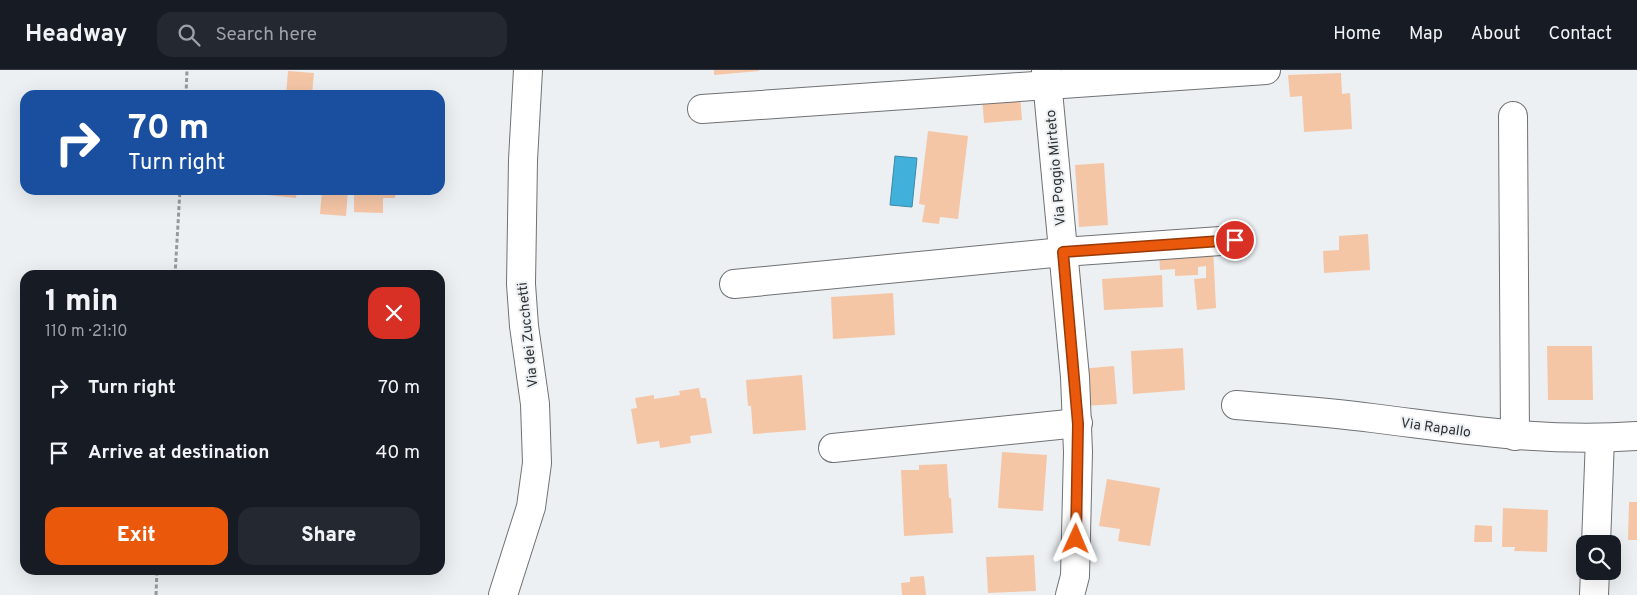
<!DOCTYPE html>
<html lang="en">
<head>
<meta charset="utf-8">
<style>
	body { margin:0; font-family:Overpass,sans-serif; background:#242831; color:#f1f3f6; height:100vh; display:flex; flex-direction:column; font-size:19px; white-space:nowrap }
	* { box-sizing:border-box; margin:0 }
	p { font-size:16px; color:#9ea1a6 }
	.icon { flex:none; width:28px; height:28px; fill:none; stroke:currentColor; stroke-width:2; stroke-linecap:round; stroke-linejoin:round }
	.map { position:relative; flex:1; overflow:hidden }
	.side { position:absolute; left:20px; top:200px; width:425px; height:305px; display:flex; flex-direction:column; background:#171b24; border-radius:15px; box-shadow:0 5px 20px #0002 }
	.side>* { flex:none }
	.banner { position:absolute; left:20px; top:20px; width:425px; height:105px; border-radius:15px; box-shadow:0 5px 20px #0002; background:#1a4fa0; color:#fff; overflow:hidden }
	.tools { position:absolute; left:1576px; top:465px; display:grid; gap:10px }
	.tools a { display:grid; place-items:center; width:45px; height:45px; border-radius:10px; background:#171b24; box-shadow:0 5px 20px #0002; font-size:25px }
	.pin { position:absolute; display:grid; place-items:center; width:42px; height:42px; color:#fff; margin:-21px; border:2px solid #fff; border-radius:50%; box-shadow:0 1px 5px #0007 }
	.me { position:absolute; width:55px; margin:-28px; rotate:1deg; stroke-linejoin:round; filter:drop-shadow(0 0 4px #0008) }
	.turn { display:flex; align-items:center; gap:18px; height:105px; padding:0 25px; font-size:22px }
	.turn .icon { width:65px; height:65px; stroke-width:2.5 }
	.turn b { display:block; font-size:35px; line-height:42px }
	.round { display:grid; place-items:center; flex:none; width:52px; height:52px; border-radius:15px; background:#242831 }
	.headline { display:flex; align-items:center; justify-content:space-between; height:85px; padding:0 25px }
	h1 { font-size:30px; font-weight:800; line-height:38px }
	.action { display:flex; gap:10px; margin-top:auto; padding:10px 25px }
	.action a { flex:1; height:58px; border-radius:15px; background:#ea580c; color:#fff; font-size:20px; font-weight:800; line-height:58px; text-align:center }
	.action a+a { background:#242831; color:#f1f3f6 }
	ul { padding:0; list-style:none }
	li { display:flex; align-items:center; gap:15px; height:65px; padding:0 25px }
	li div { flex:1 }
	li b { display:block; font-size:19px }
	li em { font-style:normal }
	header { display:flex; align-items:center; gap:30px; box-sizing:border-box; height:70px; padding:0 25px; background:#171b24; border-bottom:1px solid #363941 }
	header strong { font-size:24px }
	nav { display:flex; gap:28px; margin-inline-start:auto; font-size:18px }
	.search { width:350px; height:45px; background:#242831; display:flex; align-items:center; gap:12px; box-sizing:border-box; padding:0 18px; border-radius:15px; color:#9ea1a6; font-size:19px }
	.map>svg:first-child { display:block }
	.water { fill:#41b0da; stroke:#3c8aa8 }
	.building { fill:#f5c6a6 }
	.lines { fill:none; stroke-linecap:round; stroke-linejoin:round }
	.minor-casing { stroke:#6f7274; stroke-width:30 }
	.path { stroke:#979a9c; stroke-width:3; stroke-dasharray:4 2.5; stroke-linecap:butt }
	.minor { stroke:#fff; stroke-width:28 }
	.route-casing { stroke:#983908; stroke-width:12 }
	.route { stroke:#ea580c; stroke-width:9 }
	.labels { text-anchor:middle; stroke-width:4; stroke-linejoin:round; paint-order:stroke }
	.street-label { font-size:14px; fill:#2f3132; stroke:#ecf0f3 }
</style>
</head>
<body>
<header>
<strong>Headway</strong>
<div class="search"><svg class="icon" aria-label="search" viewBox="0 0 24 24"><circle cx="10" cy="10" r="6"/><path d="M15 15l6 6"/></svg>Search here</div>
<nav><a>Home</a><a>Map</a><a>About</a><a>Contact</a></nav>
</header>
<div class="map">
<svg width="1637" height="525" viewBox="0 0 1637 525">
	<rect width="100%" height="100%" fill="#ecf0f3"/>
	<path class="water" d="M895,86L917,88L912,137L890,135Z"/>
	<g class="building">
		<path d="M714,0H759V1L714,5Z"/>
		<path d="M288,1L314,3L312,25H286Z"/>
		<path d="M1341,3L1342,24L1350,23L1352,59L1304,62L1302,26L1290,27L1288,5Z"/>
		<path d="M1020,23L1022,50L984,53L982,26Z"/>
		<path d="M928,61L968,66L958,149L940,147L939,154L922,152L925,135L919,134Z"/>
		<path d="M1104,93L1108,155L1079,157L1075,95Z"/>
		<path d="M268,120H297L296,128L267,125Z"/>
		<path d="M322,120H348L346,146L320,144Z"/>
		<path d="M354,120H396L395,128H383V143L354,142Z"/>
		<path d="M1368,164L1370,200L1324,203L1323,181L1339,180V166Z"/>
		<path d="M1213,177L1216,238L1197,240L1194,209L1206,208V196L1198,197V205L1175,206V199L1160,200L1159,180Z"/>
		<path d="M1162,205L1163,237L1104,240L1102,209Z"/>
		<path d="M893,223L895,265L833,269L831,227Z"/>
		<path d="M1547,276H1592L1593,330H1548Z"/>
		<path d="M1183,278L1185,320L1133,324L1131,281Z"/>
		<path d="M1114,296L1117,334L1082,336L1079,299Z"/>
		<path d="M802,305L806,360L753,364L751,336H748L746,310Z"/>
		<path d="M699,318L701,328H706L712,363L690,366L691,373L660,378L659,371L637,374L631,339L637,338L635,328L654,325V329L680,325L679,321Z"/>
		<path d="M1002,382L1047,385L1043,441L998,438Z"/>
		<path d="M947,394L949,428H951L953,463L904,466L901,400H919V395Z"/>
		<path d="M1107,409L1160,418L1150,476L1118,471L1120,459L1099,456Z"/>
		<path d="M1629,432H1637V470H1628Z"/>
		<path d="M1503,438L1548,440L1547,482L1514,481L1515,477H1502Z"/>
		<path d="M1475,455L1492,456V472H1474Z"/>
		<path d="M1034,485L1036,521L988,523L986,487Z"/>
		<path d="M924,506L926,525H902L901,513L910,512V507Z"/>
	</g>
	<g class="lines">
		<defs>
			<g id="minor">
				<path d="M1046,0L1075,307L1078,382L1075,506L1070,525"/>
				<path d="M702,39L1266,0"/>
				<path d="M1513,46L1515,366"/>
				<path d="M734,214L1063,182L1235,170"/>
				<path d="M1236,335C1281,339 1327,342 1372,348C1463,359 1545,373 1637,366"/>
				<path d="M833,378L1078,353"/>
				<path d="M1596,474L1600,368"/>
				<path d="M503,525L531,437L537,393L535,334L524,256L521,214L523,90L528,0"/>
				<path d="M1594,525L1595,501"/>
			</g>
		</defs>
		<use href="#minor" class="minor-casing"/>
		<g class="path">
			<path d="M186,25L187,0"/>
			<path d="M175,205L180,120"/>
			<path d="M156,525L157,500"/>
		</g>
		<use href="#minor" class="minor"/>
	</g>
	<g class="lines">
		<defs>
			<path id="route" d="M1076,469L1078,354L1063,182L1235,170"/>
		</defs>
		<use href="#route" class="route-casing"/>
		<use href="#route" class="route"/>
	</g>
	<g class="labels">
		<g class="street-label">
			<text transform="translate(1055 98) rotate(-95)" y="5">Via Poggio Mirteto</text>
			<text transform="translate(527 265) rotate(-96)" y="5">Via dei Zucchetti</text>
			<text transform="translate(1436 357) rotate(8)" y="5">Via Rapallo</text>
		</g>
	</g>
</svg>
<div class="tools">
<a><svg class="icon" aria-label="search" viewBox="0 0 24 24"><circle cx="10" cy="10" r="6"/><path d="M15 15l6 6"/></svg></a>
</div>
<div class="pin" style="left:1235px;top:170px;background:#d93025"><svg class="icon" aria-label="arrive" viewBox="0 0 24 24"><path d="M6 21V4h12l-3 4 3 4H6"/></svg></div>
<svg class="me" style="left:1076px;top:469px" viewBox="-20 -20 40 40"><path d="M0-17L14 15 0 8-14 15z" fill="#ea580c" stroke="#fff" stroke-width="4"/></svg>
<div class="banner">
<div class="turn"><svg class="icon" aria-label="right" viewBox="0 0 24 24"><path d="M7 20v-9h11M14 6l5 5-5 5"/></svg><div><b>70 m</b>Turn right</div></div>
</div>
<section class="side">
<div class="headline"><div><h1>1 min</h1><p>110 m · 21:10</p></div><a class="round" style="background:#d93025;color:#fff"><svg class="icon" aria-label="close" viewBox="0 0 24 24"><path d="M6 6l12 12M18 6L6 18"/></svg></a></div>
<ul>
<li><svg class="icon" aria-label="right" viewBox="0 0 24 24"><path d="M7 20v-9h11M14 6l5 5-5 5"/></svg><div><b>Turn right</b></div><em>70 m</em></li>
<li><svg class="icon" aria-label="arrive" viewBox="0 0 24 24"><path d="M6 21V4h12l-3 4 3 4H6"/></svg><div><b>Arrive at destination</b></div><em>40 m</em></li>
</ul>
<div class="action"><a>Exit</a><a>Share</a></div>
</section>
</div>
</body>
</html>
